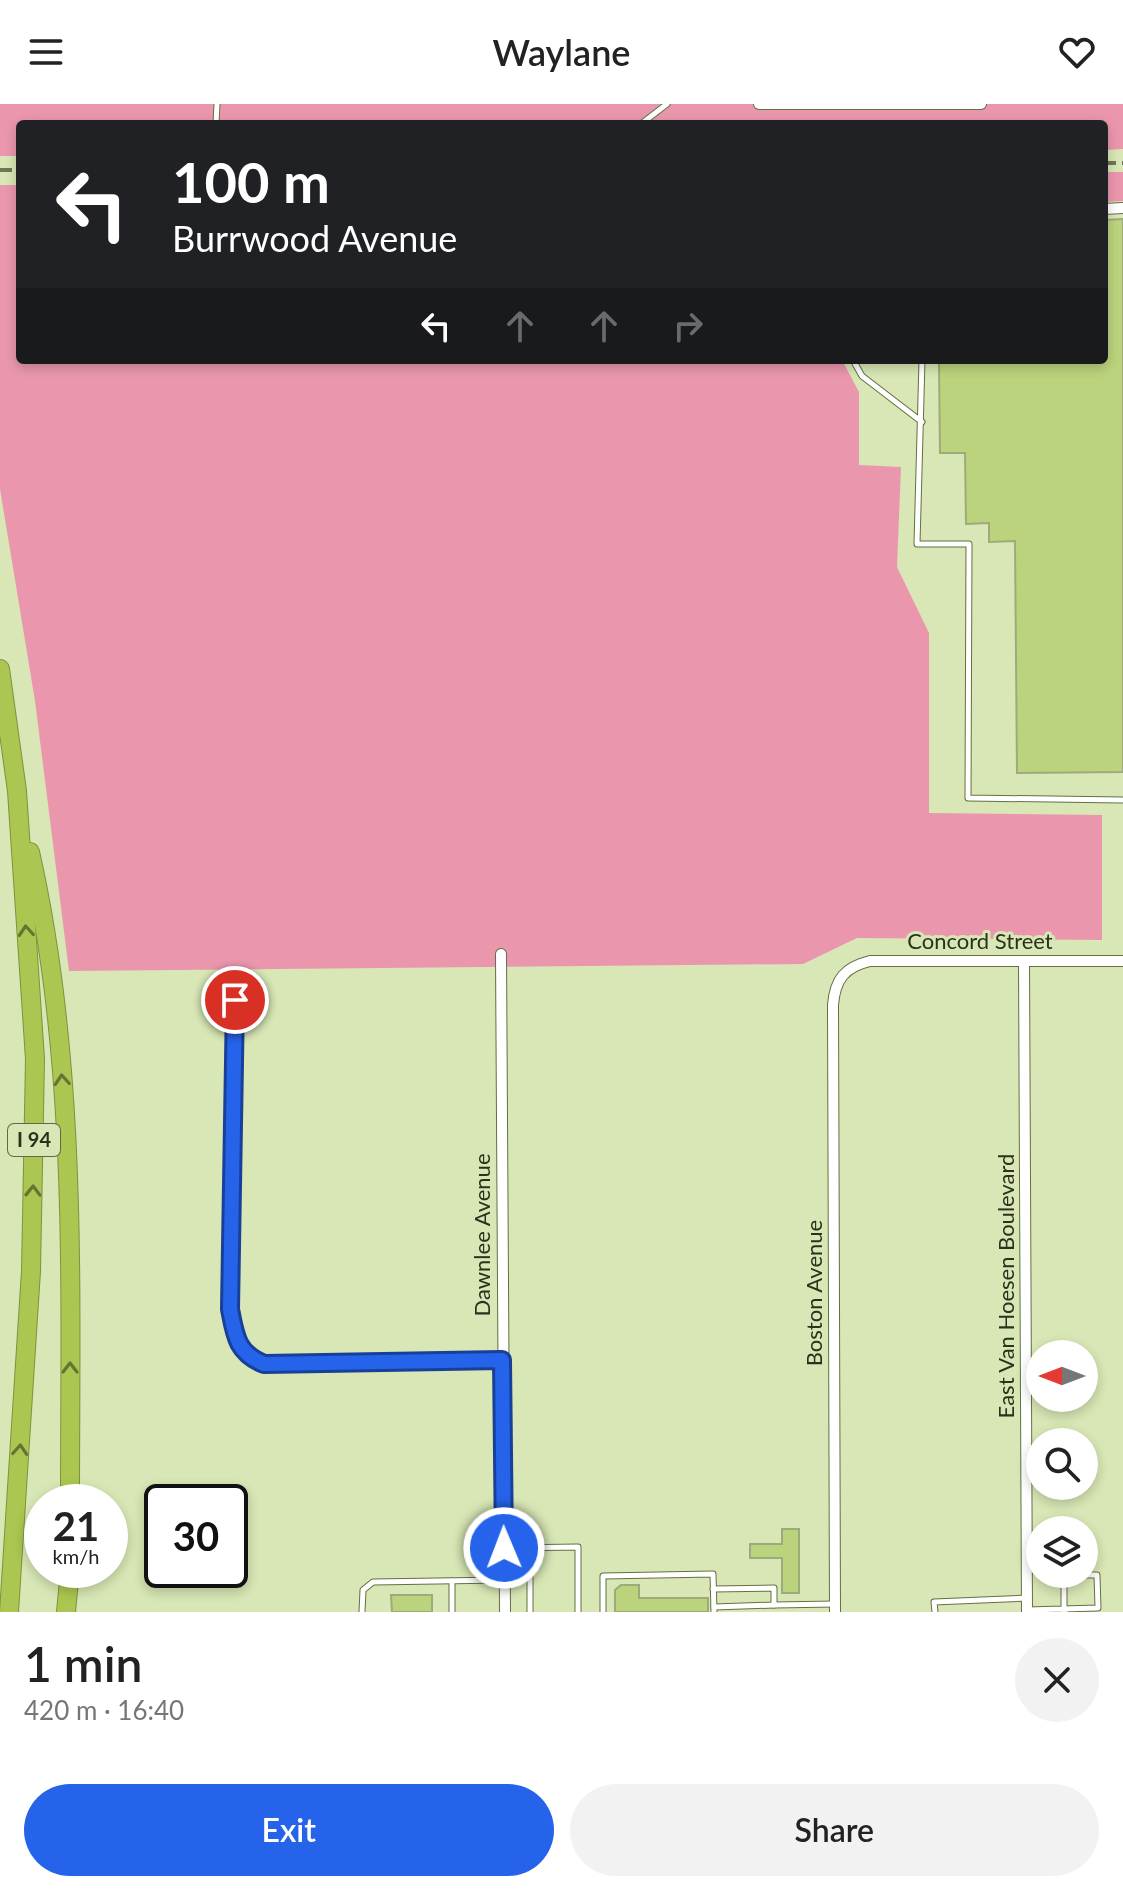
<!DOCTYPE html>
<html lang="en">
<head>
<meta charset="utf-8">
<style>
	body { margin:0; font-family:Lato,sans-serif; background:#f2f2f2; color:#222; height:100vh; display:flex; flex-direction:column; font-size:30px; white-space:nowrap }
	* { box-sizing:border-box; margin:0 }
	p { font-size:26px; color:#767676 }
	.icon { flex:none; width:44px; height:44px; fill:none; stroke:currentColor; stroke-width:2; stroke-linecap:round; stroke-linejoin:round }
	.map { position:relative; height:1508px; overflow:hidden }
	.details { display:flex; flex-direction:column; background:#fff; flex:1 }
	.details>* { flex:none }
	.top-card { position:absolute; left:16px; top:16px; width:1092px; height:244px; border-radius:8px; box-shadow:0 4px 12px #0003; background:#202124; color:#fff; overflow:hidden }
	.needle { width:52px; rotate:270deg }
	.controls { position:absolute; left:1026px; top:1236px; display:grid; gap:16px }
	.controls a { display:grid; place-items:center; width:72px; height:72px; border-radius:50%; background:#fff; box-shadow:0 4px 12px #0003; font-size:40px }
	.speed { position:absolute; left:24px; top:1380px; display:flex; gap:16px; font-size:40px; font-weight:700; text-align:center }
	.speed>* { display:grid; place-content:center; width:104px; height:104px; border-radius:50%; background:#fff; box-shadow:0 4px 12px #0003; line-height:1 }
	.speed small { font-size:20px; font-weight:400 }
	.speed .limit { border:4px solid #111; border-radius:12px; background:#fff; color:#111 }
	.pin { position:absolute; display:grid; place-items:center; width:68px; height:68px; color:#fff; margin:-34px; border:4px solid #fff; border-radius:50%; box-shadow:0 2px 8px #0007 }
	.me { position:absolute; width:88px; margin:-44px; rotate:359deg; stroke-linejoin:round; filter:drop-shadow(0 0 6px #0008) }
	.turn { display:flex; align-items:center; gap:28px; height:168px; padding:0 24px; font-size:36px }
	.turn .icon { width:104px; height:104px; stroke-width:2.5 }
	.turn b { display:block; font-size:56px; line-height:68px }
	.lanes { display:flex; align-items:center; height:76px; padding:0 24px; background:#0003; justify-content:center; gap:40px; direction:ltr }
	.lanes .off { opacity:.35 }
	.round { display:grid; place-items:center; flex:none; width:84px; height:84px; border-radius:42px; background:#f2f2f2 }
	.overview { display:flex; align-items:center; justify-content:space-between; height:136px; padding:0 24px }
	h1 { font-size:48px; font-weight:600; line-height:60px }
	.primary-button { display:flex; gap:16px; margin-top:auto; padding:16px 24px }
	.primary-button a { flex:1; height:92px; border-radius:48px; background:#2563eb; color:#fff; font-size:32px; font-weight:600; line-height:92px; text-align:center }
	.primary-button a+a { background:#f2f2f2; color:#222 }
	header { display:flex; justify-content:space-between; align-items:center; height:104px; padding:0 24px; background:#fff; font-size:36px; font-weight:600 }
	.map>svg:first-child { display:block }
	.green { fill:#ea97ae }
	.building { fill:#bcd37d; stroke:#9dab7b; stroke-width:2 }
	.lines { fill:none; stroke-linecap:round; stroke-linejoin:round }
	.service-casing { stroke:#637042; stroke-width:7 }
	.minor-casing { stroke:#637042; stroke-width:12 }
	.motorway-casing { stroke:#7e923f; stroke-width:20 }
	.service { stroke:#fff; stroke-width:5 }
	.minor { stroke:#fff; stroke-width:10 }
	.motorway { stroke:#abc751; stroke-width:18 }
	.rail { stroke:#6e7758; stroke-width:4; stroke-dasharray:12 6; stroke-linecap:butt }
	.oneway { stroke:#657434 }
	.route-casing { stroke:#184099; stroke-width:20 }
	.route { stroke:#2563eb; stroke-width:14 }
	.labels { text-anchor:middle; stroke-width:6; stroke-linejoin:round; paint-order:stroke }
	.shield { fill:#d8e7b5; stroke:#5f684b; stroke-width:2 }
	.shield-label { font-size:20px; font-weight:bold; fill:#2b311d }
	.street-label { font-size:22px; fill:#2b311d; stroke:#d8e7b5 }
</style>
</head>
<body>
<header><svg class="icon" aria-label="menu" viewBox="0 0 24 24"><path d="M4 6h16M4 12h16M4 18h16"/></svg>Waylane<svg class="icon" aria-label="heart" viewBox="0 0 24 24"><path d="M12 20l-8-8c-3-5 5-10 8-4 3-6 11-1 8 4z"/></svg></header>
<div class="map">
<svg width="1123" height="1508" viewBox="0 0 1123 1508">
	<rect width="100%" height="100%" fill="#d8e7b5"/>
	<g class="green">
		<path d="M0,0H1123V45L1104,46V20H20V52H0Z"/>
		<path d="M1104,68H1123V97L1104,98Z"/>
		<path d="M0,81H20V256H842L859,288V361L901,363L897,463L929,529V709L1102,711V836L857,834L803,860L69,867L35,597L0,385Z"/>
	</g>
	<g class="building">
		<path d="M1123,115V668L1017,669L1015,437L989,438V419L966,420L965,349H940L939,259L1104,256V116Z"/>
		<path d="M782,1425H799V1489H782V1454H750V1440H782Z"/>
		<path d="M621,1481H639V1494H708V1508H615V1486Z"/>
		<path d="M391,1491H432V1508H392Z"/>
	</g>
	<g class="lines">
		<defs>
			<g id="service">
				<path d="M216,20L217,0"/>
				<path d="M641,20L667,0"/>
				<path d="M853,256L862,272L922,318"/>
				<path d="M922,256L917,440H969L968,694L1123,696"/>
				<path d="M504,1444L578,1443V1508"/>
				<path d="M452,1477V1508"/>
				<path d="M713,1485L774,1484V1501L835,1500"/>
				<path d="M714,1503L774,1501"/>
				<path d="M1027,1506L1098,1504L1097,1471H1064V1505L1065,1508"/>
				<path d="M362,1508L363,1486L373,1478L503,1476"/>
				<path d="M530,1508V1443"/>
				<path d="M603,1508V1472L713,1470L714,1508"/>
				<path d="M935,1508L934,1498L1027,1494"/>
			</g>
			<g id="minor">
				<path d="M759,0H981"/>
				<path d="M1104,105L1123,104"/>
				<path d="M501,850L505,1508"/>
				<path d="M1024,857L1027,1508"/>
				<path d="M235,896L230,1205C234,1233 237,1249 264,1260L502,1256"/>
				<path d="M835,1508L833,901C835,875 845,863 870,857H1123"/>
			</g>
			<g id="motorway">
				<path d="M0,565L17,687L35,955L31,1167L9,1508"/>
				<path d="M30,748C78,961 70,1181 70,1398"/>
				<path d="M66,1508L70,1466"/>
			</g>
		</defs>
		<use href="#service" class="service-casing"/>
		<use href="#minor" class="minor-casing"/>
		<use href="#motorway" class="motorway-casing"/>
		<use href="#service" class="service"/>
		<use href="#minor" class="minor"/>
		<use href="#motorway" class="motorway"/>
		<g class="rail">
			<path d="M1104,59H1123"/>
			<path d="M0,66H20"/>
		</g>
	</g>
	<defs><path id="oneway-chevron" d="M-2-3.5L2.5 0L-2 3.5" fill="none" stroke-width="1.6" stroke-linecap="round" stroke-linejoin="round" transform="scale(2)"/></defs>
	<g class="oneway">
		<use href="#oneway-chevron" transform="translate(26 827) rotate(-94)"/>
		<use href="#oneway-chevron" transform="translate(62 976) rotate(-94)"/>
		<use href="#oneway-chevron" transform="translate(33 1087) rotate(-89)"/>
		<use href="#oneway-chevron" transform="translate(70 1264) rotate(-90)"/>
		<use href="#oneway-chevron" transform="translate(20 1346) rotate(-86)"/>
	</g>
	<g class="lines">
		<defs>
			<path id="route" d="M235,896L230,1205C235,1232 237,1249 264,1260L502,1256L504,1444"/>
		</defs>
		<use href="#route" class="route-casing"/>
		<use href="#route" class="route"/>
	</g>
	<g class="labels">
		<rect class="shield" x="8" y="1020" width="52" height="32" rx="6"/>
		<g class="shield-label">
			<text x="34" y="1043">I 94</text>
		</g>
		<g class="street-label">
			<text x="980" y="845">Concord Street</text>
			<text transform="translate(482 1131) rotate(-90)" y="8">Dawnlee Avenue</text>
			<text transform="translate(1006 1182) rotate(-90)" y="8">East Van Hoesen Boulevard</text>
			<text transform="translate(814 1189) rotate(-90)" y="8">Boston Avenue</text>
		</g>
	</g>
</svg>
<div class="controls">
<a><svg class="needle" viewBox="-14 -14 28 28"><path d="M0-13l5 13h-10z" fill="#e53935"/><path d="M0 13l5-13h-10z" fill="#767676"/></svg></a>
<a><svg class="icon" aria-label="search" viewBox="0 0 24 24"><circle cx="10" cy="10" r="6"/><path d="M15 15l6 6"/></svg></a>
<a><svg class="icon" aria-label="layers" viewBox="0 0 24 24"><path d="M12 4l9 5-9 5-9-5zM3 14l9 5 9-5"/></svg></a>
</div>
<div class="speed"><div>21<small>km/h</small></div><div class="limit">30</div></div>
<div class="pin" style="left:235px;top:896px;background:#d93025"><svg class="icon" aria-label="arrive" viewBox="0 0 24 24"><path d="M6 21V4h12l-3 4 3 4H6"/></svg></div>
<svg class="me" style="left:504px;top:1444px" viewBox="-20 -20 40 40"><circle r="17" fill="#2563eb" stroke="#fff" stroke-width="3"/><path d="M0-11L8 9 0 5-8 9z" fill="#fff"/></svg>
<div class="top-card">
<div class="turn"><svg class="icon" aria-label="left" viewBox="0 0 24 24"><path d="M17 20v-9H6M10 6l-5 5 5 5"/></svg><div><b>100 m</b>Burrwood Avenue</div></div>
<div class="lanes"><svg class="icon" aria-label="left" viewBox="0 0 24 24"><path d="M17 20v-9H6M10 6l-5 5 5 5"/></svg><svg class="icon off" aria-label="ahead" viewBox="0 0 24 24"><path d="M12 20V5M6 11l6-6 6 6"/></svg><svg class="icon off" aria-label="ahead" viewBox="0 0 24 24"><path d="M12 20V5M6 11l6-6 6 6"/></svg><svg class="icon off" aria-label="right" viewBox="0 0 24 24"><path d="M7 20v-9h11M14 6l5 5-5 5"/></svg></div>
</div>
</div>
<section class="details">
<div class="overview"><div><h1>1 min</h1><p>420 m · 16:40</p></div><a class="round"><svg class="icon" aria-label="close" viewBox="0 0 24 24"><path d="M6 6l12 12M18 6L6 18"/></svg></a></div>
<div class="primary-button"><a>Exit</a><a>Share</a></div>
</section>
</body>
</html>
